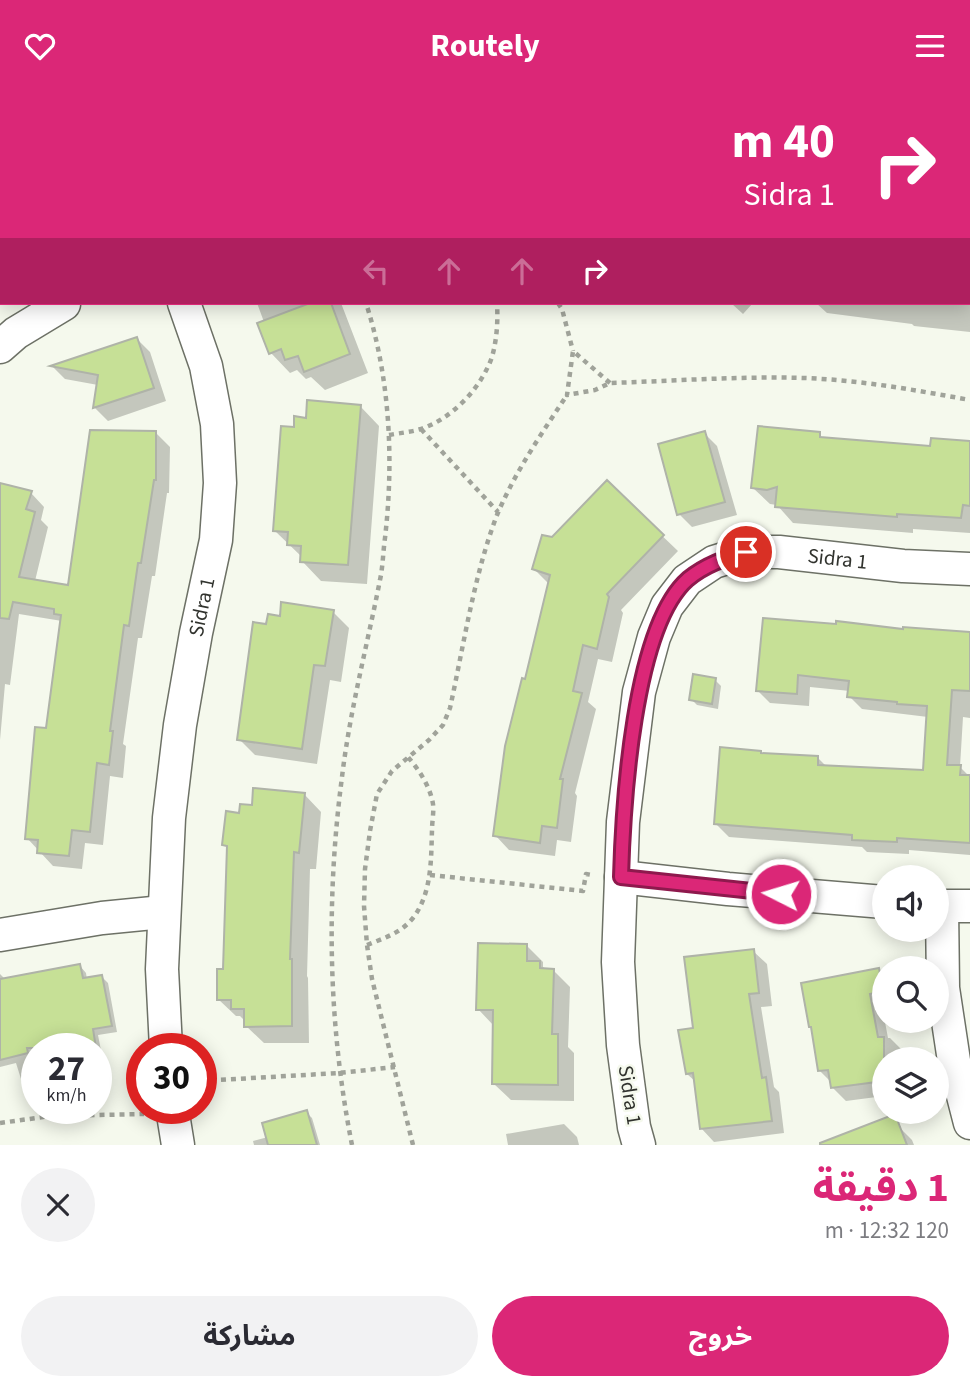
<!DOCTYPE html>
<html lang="ar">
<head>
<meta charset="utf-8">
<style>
	body { margin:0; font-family:"Source Sans 3","Noto Sans Arabic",sans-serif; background:#f2f2f3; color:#2b2b33; direction:rtl; height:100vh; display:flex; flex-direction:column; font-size:26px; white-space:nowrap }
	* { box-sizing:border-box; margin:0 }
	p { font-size:23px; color:#7c7c81 }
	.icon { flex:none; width:38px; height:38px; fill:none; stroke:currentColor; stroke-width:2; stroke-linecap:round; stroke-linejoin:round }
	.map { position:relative; height:1054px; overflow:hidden; direction:ltr }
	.side { display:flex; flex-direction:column; background:#fff; flex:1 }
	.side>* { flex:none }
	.hud { position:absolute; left:0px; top:0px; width:971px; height:214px; box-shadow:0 4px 18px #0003; direction:rtl; background:#db2777; color:#fff; overflow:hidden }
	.fabs { position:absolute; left:872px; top:774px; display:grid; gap:14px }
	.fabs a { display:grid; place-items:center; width:77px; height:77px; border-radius:50%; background:#fff; box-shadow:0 4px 18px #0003; font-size:35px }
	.speed { position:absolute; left:21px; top:942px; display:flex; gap:14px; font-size:35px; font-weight:700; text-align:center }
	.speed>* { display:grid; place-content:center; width:91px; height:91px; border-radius:50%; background:#fff; box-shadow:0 4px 18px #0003; line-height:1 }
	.speed small { font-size:18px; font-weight:400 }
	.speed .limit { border:10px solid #d22; background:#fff; color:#111 }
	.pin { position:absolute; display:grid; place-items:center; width:60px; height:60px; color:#fff; margin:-30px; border:4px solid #fff; border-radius:50%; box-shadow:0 2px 7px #0007 }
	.me { position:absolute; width:77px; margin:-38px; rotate:275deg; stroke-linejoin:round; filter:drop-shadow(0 0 5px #0008) }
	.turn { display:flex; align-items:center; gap:24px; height:147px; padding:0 21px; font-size:32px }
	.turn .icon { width:91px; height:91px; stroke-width:2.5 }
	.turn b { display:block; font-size:49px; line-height:60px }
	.lanes { display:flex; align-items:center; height:66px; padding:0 21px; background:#0003; justify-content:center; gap:35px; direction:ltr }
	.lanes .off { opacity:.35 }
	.round { display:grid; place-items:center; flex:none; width:74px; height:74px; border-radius:37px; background:#f2f2f3 }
	.overview { display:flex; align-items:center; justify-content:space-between; height:119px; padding:0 21px }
	h1 { font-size:42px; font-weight:700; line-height:52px; color:#db2777 }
	.cta { display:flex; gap:14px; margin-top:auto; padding:14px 21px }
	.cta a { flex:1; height:80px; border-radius:42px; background:#db2777; color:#fff; font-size:28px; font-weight:700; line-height:80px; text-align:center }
	.cta a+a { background:#f2f2f3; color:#2b2b33 }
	header { display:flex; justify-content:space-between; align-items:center; height:91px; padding:0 21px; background:#db2777; color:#fff; font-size:32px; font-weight:700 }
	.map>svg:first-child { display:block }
	.shadow { fill:#0003 }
	.building { fill:#c6e096; stroke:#afb3a8; stroke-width:2 }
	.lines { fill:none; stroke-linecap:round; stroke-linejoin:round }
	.street-casing { stroke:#6d7166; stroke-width:35 }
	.path { stroke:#a0a39a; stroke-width:4.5; stroke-dasharray:5 5; stroke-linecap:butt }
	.street { stroke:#fff; stroke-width:32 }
	.route-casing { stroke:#8e194d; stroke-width:18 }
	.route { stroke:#db2777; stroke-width:12 }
	.labels { text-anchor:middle; stroke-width:5; stroke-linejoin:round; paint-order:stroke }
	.street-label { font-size:21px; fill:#31332e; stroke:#f5f9ed }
</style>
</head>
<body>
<header><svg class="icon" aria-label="menu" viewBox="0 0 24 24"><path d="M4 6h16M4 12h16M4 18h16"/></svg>Routely<svg class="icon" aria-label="heart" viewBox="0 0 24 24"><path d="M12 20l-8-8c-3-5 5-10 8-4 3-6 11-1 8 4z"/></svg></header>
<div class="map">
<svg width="970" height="1054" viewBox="0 0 970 1054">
	<rect width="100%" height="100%" fill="#f5f9ed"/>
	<g class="shadow">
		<path d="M133,0H212L210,2H135Z"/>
		<path d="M645,0H673V2H651Z"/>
		<path d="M855,0H885V2H863Z"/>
		<path d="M0,116L2,118V210L0,211Z"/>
		<path d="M970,173V241L914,235L912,233L827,222L816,212H970Z"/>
		<path d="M257,212H341L368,282L325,299L311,286L306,288L297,279L290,282L271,262L264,231Z"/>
		<path d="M731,212H753L743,223Z"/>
		<path d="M137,248L150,261L166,310L108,330L95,317L98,294L65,288L53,276Z"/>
		<path d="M360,315L379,335L367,493L321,490L302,470V466L275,440L295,338Z"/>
		<path d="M156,342L170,356L169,402H167L155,485H152L142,547H138L123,653L126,655L123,687L110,685L103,754L85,752L82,778L53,775L27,747L47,639L62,530L19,523L10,594L5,593L0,649V394L31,402L44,416L41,429L48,436L35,490L70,496Z"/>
		<path d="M704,342L717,355L737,424L692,436L679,423Z"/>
		<path d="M819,343L825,349L932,357L970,352V442L913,438V442L793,432L777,414L770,413L753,397Z"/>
		<path d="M607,392L678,460L621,519L623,522L612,571L598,568L588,611L596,618L575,702L577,705L571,751L557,749L555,765L509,759L495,744L549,493L534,478L553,448Z"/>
		<path d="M333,521L349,537L341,591L330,589L317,673L255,664L239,648L281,527Z"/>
		<path d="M905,540L970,543V627L963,626L960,676L970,686V764L909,759V763L867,761L862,756L729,746L716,733L760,662L817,666L827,676L924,681L928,626L862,618L849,605L850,600L810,596L809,615L770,612L757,599Z"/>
		<path d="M715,589L721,595L718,618L697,614L691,608Z"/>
		<path d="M304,703L321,721L316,778H310L307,885L308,887L309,952H264L246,935V931L240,925H236L218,908L225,880L228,758L224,753L240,724L253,716Z"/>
		<path d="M527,855L543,871V876L547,879L554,880L570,896L568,956L574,962V1010L511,1009L494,993V935L478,918Z"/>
		<path d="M753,860L767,873L772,915L761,916L774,996L779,1001L784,1042L714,1051L701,1037L696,991L687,983L695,938Z"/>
		<path d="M80,875L86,882L87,889L102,886L108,892L117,941L98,944L105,980L96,981V957H37V992L27,994L21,988L16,972L0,976V883L6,889Z"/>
		<path d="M878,879L884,885V915H882L888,947H890L903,960L904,968H884V1005L846,1010L832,996V992L819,979Z"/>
		<path d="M306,1021L312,1027L320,1054H254L253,1050L268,1046Z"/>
		<path d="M564,1033L577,1046L579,1054H508L506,1043Z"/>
		<path d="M899,1036L912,1049L914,1054H845Z"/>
	</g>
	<g class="building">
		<path d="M310,212H331L350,263L304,281L298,265L285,269L281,258L269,263L257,232Z"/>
		<path d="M137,246L154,297L93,317L98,284L50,275Z"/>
		<path d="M307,309L361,314L348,474L300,471L301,455L287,454L288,441L273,440L281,335L294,336V325L306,327Z"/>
		<path d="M758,335L820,341V346L930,355L931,347L970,350V415L963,414L961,427L897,423V426L775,416L777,396L767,399L751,397Z"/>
		<path d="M90,339L156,340V389H154L141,472H138L129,535L124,534L110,640H113L109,674L97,672L90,741L72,739L69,765L37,762L38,749L25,748L35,636L46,637L61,524L54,523V518L13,511L9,528L0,527V392L32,400L26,418L35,421L19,486L68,494Z"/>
		<path d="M705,340L725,411L677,424L658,353Z"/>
		<path d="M607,389L664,444L607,503L609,506L597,558L583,554L573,600L582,602L560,688H563L557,737L542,735L540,752L493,745L505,655L522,587L525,588L550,484L532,478L542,444L552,446Z"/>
		<path d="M281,511L334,519L325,575L314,574L302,658L237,649L253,531L266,533L268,523L280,525Z"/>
		<path d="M763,527L836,533V530L903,538V536L970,541V600L952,599L947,674H961L960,684H970V752L897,747V751L852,749V744L714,733L720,656L761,660V662L818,665V674L923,679L927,615L897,613V611L847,606L849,590L798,584L797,603L756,600Z"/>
		<path d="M693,583L716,587L712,613L689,609Z"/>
		<path d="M253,697L305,702L299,762L294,761L290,868H292V935L244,936V918H231V909H217V878H223L227,755L222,754L226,720L239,722L240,713L252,714Z"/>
		<path d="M478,852L527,853V870H540V877L554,878L552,943H558V994L492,993L493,919H476Z"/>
		<path d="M754,858L759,902L749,903L762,987L766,986L772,1030L700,1038L693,982L686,983L678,939L693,937L684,866Z"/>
		<path d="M80,873L83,887L102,884L112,935L93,938L96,957H27L28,962L0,969V888Z"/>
		<path d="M879,877L883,900L870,903L878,946H884V990L831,997L828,979L818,980L811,936H809L801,892Z"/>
		<path d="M307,1019L317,1054H268L262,1032Z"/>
		<path d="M895,1023L907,1054H820V1052Z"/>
	</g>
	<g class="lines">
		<defs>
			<g id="street">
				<path d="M1,0L3,2"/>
				<path d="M735,2V0"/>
				<path d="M0,256L16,242L64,213"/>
				<path d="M621,786L728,798L884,811"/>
				<path d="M936,815H970"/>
				<path d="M942,815L943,897L954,970L970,1032"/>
				<path d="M0,844L102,827L163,821"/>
				<path id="s1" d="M166,957L162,878L169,727L180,634L196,542L216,449L220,392L217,333L206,275L184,212"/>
				<path d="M172,1017L178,1054"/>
				<path id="s2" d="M639,1054L634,1036L623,954L618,871L623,731L639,601L654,546L667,515L687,489L714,471L746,461H779L903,475L970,478"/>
			</g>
		</defs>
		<use href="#street" class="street-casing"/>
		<g class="path">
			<path d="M252,0L254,2"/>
			<path d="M319,0V2"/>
			<path d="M500,0L501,2"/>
			<path d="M917,0V2"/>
			<path d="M534,2L536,0"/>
			<path d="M558,212L562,218L573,260"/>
			<path d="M610,292L573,260L567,304L595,299L610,292C674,290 739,285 804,287C860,289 915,299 970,309"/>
			<path d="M421,338L498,421"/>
			<path d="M389,344C400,342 411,341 421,338C453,327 481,297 492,266C497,248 498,230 497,212"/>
			<path d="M430,784L583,800L586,783L592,784"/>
			<path d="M367,854C384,847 401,842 413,827C432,802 431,769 432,739C432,731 434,721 433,713C430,695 419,679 408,666"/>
			<path d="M201,990L339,982L395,976"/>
			<path d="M0,1032L51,1025L144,1023"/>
			<path d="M352,1054C328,933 326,808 342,686C350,619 367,555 380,489C383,475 383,461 385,447C394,369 390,287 366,212"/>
			<path d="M413,1054L372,888L367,854L364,815L365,778L370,740L377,703L392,680L429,649L443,634L450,617C464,553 474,484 497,424C515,381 542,342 567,304"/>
		</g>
		<use href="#street" class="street"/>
	</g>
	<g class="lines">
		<defs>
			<path id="route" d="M746,461C725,467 705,474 688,488C633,536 623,715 621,786L781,803"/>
		</defs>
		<use href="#route" class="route-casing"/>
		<use href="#route" class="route"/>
	</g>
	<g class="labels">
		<g class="street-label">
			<text dy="7" stroke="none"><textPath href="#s2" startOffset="737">Sidra 1</textPath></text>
			<text dy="7" stroke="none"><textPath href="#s1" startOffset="444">Sidra 1</textPath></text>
			<text transform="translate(630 1004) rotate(81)" y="7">Sidra 1</text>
		</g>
	</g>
</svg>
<div class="fabs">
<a><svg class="icon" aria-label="sound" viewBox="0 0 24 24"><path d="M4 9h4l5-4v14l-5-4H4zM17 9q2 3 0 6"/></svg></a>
<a><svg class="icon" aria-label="search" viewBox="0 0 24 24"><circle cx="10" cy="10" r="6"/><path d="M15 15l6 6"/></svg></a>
<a><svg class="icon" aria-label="layers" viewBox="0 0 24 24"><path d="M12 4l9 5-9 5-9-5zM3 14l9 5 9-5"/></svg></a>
</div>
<div class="speed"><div>27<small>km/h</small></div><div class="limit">30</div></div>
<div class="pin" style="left:746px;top:461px;background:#d93025"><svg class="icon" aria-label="arrive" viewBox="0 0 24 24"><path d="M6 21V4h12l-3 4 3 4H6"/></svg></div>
<svg class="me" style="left:781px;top:803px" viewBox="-20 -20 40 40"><circle r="17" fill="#db2777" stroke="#fff" stroke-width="3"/><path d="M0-11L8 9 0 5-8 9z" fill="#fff"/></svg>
<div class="hud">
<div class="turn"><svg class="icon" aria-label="right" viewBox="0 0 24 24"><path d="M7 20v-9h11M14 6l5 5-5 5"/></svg><div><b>40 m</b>Sidra 1</div></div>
<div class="lanes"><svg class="icon off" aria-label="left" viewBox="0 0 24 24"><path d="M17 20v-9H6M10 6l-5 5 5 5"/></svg><svg class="icon off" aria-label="ahead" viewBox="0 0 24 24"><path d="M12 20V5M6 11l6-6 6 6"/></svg><svg class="icon off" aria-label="ahead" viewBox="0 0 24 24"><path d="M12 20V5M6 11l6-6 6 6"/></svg><svg class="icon" aria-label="right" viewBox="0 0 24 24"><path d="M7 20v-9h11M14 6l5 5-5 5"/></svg></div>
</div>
</div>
<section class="side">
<div class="overview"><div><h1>1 دقيقة</h1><p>120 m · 12:32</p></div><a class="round"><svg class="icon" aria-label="close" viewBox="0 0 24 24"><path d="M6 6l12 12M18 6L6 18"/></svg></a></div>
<div class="cta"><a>خروج</a><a>مشاركة</a></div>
</section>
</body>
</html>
